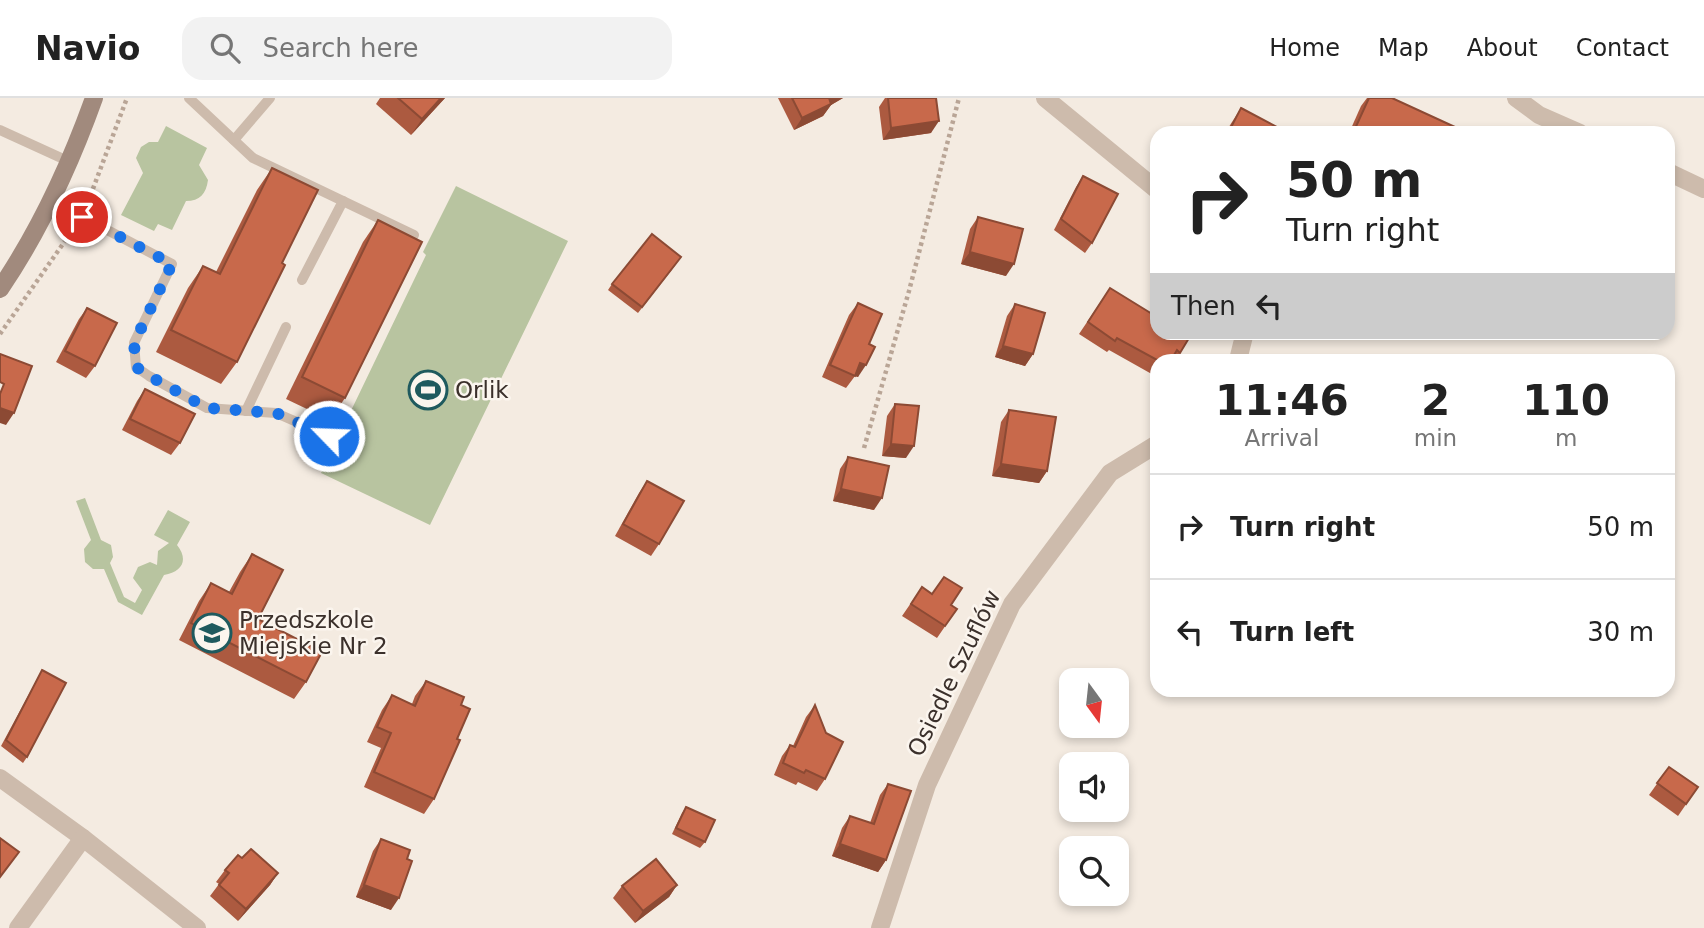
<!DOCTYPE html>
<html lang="en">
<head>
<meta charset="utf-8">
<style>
	body { margin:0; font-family:"DejaVu Sans",sans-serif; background:#f2f2f2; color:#222; height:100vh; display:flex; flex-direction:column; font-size:26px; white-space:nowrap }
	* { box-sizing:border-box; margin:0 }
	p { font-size:23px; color:#767676 }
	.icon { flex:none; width:38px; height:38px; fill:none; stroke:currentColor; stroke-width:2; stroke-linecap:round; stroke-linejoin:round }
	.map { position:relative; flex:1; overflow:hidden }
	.sheet { position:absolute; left:1150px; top:256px; width:525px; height:343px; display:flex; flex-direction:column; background:#fff; border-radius:21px; box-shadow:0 4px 10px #0003 }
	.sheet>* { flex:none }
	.banner { position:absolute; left:1150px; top:28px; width:525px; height:214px; border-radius:21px; box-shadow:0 4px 10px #0003; background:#fff; color:#222; overflow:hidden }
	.needle { width:46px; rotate:165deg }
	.fabs { position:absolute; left:1059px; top:570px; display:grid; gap:14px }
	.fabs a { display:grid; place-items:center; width:70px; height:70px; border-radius:14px; background:#fff; box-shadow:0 4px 10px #0003; font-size:35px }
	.pin { position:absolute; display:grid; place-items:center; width:60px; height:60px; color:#fff; margin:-30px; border:4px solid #fff; border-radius:50%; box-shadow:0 2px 7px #0007 }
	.me { position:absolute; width:77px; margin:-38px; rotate:294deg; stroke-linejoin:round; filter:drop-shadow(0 0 5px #0008) }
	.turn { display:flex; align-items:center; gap:24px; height:147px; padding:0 21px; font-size:32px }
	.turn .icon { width:91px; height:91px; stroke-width:2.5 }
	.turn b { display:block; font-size:49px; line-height:60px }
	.then { display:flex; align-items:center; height:66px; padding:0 21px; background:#0003; gap:14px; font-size:26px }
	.eta { display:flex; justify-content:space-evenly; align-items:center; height:119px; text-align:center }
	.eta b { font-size:42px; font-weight:600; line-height:49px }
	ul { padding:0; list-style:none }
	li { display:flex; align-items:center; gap:21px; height:105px; padding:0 21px; border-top:2px solid #e0e0e0 }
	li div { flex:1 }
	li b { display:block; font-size:26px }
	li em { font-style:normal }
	header { display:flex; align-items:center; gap:42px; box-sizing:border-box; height:98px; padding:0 35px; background:#fff; border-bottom:2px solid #e0e0e0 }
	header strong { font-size:33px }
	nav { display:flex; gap:38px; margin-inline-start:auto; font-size:24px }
	.search { width:490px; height:63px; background:#f2f2f2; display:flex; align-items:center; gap:18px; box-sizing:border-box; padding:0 24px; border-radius:21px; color:#767676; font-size:26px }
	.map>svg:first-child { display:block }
	.green { fill:#b8c4a0 }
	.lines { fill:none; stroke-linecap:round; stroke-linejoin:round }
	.path { stroke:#b9a596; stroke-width:4.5; stroke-dasharray:3.5 3.5; stroke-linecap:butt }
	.lane { stroke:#cdbbac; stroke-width:10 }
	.street { stroke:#cdbbac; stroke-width:18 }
	.secondary { stroke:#a18a7d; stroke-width:18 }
	.wall { fill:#ac5a40 }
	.shaded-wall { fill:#8c4a34 }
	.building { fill:#c8694b; stroke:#8c4a34; stroke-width:2 }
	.route { stroke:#1a73e8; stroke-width:12; stroke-dasharray:0 21.6 }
	.labels { text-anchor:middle; stroke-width:5; stroke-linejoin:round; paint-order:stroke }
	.poi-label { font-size:23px; fill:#3b302b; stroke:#fbf5ee; text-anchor:start }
	.street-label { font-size:23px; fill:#3b302b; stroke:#fbf5ee }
</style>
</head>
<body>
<header>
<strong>Navio</strong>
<div class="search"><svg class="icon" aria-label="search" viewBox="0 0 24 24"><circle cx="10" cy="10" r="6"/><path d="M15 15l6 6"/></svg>Search here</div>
<nav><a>Home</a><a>Map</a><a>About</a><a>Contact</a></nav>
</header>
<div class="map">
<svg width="1704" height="830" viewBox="0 0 1704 830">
	<rect width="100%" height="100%" fill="#f4ebe1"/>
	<g class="green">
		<path d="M166,28L207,50L199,67L208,82C206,96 200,103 186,103L172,132L158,126L154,133L121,117L143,75L136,60L141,49L149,44H158Z"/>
		<path d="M456,88L568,143L430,427L321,375L426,157L423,154Z"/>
		<path d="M85,400L101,442L111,447L113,459L110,465L124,499L135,505L142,492L133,480L138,469L150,464L157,467L158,453L169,445L154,437L168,412L190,424L177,447C189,462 182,474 164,477L142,517L118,504L104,471H93L85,464L84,451L91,442L76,403Z"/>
	</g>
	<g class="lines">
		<g class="path">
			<path d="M88,104L127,0"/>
			<path d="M0,236L72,133"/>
			<path d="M864,350L909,193L959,0"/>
		</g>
		<g class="lane">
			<path d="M189,0L253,60L414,137"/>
			<path d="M0,32L70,64"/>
			<path d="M234,42L270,0"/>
			<path d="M52,103L172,166L134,245L136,269L149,278L207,310L276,315L329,338"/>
			<path d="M302,182L343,103"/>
			<path d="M246,313L286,229"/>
		</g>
		<g class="street">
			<path d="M1045,0L1157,92"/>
			<path d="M1516,0L1539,17L1580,35"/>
			<path d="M1668,74L1704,91"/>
			<path d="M1238,262L1245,234"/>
			<path d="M0,680L83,740L197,830"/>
			<path d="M18,830L83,740"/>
			<path d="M880,830L927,687L1012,506L1110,375L1157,346"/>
		</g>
		<path class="secondary" d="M0,191C40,132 70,67 94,0"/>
	</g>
	<g class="wall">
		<path d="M380,0H445L411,37L376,6Z"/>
		<path d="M778,0H843L831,7L823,18L794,32Z"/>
		<path d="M885,0H936L931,35L883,42L879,9Z"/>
		<path d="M1367,0H1392L1468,35H1349L1361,8Z"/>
		<path d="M1241,10L1288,35H1225Z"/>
		<path d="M272,70L282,165L237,264L221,286L156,254L188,190L203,168L216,174L257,92Z"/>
		<path d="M1083,78L1092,145L1085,155L1054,132L1076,89Z"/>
		<path d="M978,119L1006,178L961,166L970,131Z"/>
		<path d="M378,122L345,300L330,322L286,301L363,144Z"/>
		<path d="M677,165L638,215L608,192L612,186Z"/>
		<path d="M1110,190L1180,255L1175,262H1157V279L1109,252L1107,254L1079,236Z"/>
		<path d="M858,205L869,246L858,279L855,278L846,290L822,279L849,217Z"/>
		<path d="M1015,206L1033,256L1025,268L995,259L1007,218Z"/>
		<path d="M87,210L95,268L86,280L56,264L79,221Z"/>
		<path d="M145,291L180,345L171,357L122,332L137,303Z"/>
		<path d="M895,306L906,360L882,358L887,318Z"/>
		<path d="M1009,312L1047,373L1039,385L992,378L1001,324Z"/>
		<path d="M848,359L874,412L833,403L840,371Z"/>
		<path d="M647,383L659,446L651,458L615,438L639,395Z"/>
		<path d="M252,456L258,521L306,584L294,601L179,542L199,503L211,485L229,494L240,474Z"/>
		<path d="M944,479L951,507L957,511L937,540L902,518L922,489L932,496Z"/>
		<path d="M42,572L27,659L23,665L1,648Z"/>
		<path d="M426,583L461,607L457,641L434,701L424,716L364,689L381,650L367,644L382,612L392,597L412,606L415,598Z"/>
		<path d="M815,607L825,681L817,693L798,684L796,687L774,677L782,658L790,647L793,648L806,619Z"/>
		<path d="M1669,669L1698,689L1678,718L1649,697Z"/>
		<path d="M888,686L886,762L878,774L832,758L842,730L850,718L870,725L880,697Z"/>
		<path d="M686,709L705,744L700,750L672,736L682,715Z"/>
		<path d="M381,741L391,812L356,799L373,753Z"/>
		<path d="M242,760L278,775L270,787L238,823L210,798L219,786L216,784L225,772Z"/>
		<path d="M677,787L669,799L635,825L613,800L622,788Z"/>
	</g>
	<g class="shaded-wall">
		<path d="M441,0H445L411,37L422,21Z"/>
		<path d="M829,0H843L831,7L823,18L794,32L802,20Z"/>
		<path d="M939,23L931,35L883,42L891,30Z"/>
		<path d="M970,154L1014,166L1006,178L961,166Z"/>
		<path d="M1003,248L1033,256L1025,268L995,259Z"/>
		<path d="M860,265L866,267L858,279L852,277Z"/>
		<path d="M0,310L14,315L6,327L0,325Z"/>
		<path d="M891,346L914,348L906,360L882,358Z"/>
		<path d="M1001,366L1047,373L1039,385L992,378Z"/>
		<path d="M841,391L882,400L874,412L833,403Z"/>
		<path d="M840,746L886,762L878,774L832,758Z"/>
		<path d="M278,775L270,787L238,823L246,811Z"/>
		<path d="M364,787L399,800L391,812L356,799Z"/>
		<path d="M677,787L669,799L635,825L643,813Z"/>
	</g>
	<g class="building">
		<path d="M398,0H441L422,21Z"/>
		<path d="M792,0H829L831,6L802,20Z"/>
		<path d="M888,0H936L939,23L891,30Z"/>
		<path d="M1369,0H1392L1468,35H1353Z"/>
		<path d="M1241,10L1288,35H1228Z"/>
		<path d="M272,70L318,92L282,165L285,167L237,264L171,232L203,168L220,176Z"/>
		<path d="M1083,78L1118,96L1092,145L1061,121Z"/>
		<path d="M978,119L1023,131L1014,166L970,154Z"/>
		<path d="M378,122L422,144L345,300L302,279Z"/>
		<path d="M652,136L681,159L642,209L612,186Z"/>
		<path d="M1110,190L1157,219V234L1192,235L1180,255L1177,252L1171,262H1157L1117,240L1115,243L1088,224Z"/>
		<path d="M858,205L882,216L869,246L875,249L866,267L860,265L855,278L830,267Z"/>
		<path d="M1015,206L1045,215L1033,256L1003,248Z"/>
		<path d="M87,210L117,225L95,268L65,253Z"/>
		<path d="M0,256L32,268L14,315L0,310V296L4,286L0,284Z"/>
		<path d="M145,291L195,316L180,345L130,321Z"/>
		<path d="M895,306L919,308L914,348L891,346Z"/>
		<path d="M1009,312L1056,319L1047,373L1001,366Z"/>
		<path d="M848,359L889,368L882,400L841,391Z"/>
		<path d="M647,383L684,403L659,446L623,426Z"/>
		<path d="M252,456L283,472L258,521L322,554L306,584L191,525L211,485L232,496Z"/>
		<path d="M944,479L962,490L951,507L957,511L945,528L911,506L922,489L932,496Z"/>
		<path d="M42,572L66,585L27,659L6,642Z"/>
		<path d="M426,583L464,599L461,607L470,611L457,641L460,642L434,701L374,674L391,635L377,629L392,597L415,608Z"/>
		<path d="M815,607L826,635L843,644L825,681L806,672L804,675L783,665L790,647L795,649Z"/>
		<path d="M1669,669L1698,689L1686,706L1657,685Z"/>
		<path d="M888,686L911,693L886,762L840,746L850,718L874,726Z"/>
		<path d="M686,709L715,722L705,744L676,730Z"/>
		<path d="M0,740L19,754L0,779Z"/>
		<path d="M381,741L410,752L407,761L412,763L399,800L364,787Z"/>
		<path d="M251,751L278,775L246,811L219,787L229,775L225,772L238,757L242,760Z"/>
		<path d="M656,761L677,787L643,813L622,788Z"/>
	</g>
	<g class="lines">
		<path class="route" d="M82,119L172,166L134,245L136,269L149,278L207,310L276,315L329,338"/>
	</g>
	<defs>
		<symbol id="stadium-ring" viewBox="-11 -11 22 22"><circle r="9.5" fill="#fbf5ee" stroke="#1f5a5e" stroke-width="1.5"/><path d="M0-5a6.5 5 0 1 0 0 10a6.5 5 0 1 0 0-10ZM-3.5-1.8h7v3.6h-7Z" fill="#1f5a5e"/></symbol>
		<symbol id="school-ring" viewBox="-11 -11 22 22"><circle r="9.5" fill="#fbf5ee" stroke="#1f5a5e" stroke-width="1.5"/><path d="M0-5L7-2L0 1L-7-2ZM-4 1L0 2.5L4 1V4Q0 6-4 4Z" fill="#1f5a5e"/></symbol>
	</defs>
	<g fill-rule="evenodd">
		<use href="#stadium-ring" x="406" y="270" width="44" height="44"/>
		<use href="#school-ring" x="190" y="513" width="44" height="44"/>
	</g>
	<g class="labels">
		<g class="poi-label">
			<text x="455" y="300">Orlik</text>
			<text x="239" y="530">Przedszkole<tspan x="239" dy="26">Miejskie Nr 2</tspan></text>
		</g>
		<g class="street-label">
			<text transform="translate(954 575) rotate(-64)" y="8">Osiedle Szuflów</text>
		</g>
	</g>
</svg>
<div class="fabs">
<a><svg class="needle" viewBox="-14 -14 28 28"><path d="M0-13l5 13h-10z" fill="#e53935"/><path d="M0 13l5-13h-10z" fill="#767676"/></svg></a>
<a><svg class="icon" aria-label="sound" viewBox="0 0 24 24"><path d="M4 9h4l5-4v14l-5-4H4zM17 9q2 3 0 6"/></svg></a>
<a><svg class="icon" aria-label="search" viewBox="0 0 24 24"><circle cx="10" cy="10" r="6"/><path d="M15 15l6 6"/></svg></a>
</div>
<div class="pin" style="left:82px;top:119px;background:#d93025"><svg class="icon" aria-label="arrive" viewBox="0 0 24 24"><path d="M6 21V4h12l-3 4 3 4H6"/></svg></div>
<svg class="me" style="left:329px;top:338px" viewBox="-20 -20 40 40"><circle r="17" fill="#1a73e8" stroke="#fff" stroke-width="3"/><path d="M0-11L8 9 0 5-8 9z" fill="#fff"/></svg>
<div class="banner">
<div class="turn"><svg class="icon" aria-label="right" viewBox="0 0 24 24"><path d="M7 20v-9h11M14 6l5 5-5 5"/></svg><div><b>50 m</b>Turn right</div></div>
<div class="then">Then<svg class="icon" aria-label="left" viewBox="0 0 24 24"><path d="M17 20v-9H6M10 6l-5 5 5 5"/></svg></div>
</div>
<section class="sheet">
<div class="eta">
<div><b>11:46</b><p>Arrival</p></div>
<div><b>2</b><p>min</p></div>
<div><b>110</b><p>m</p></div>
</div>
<ul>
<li><svg class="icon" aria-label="right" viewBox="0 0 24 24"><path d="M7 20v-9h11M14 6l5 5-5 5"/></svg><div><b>Turn right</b></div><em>50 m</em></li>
<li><svg class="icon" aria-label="left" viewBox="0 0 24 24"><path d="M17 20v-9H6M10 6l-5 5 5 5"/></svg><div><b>Turn left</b></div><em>30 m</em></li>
</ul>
</section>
</div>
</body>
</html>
